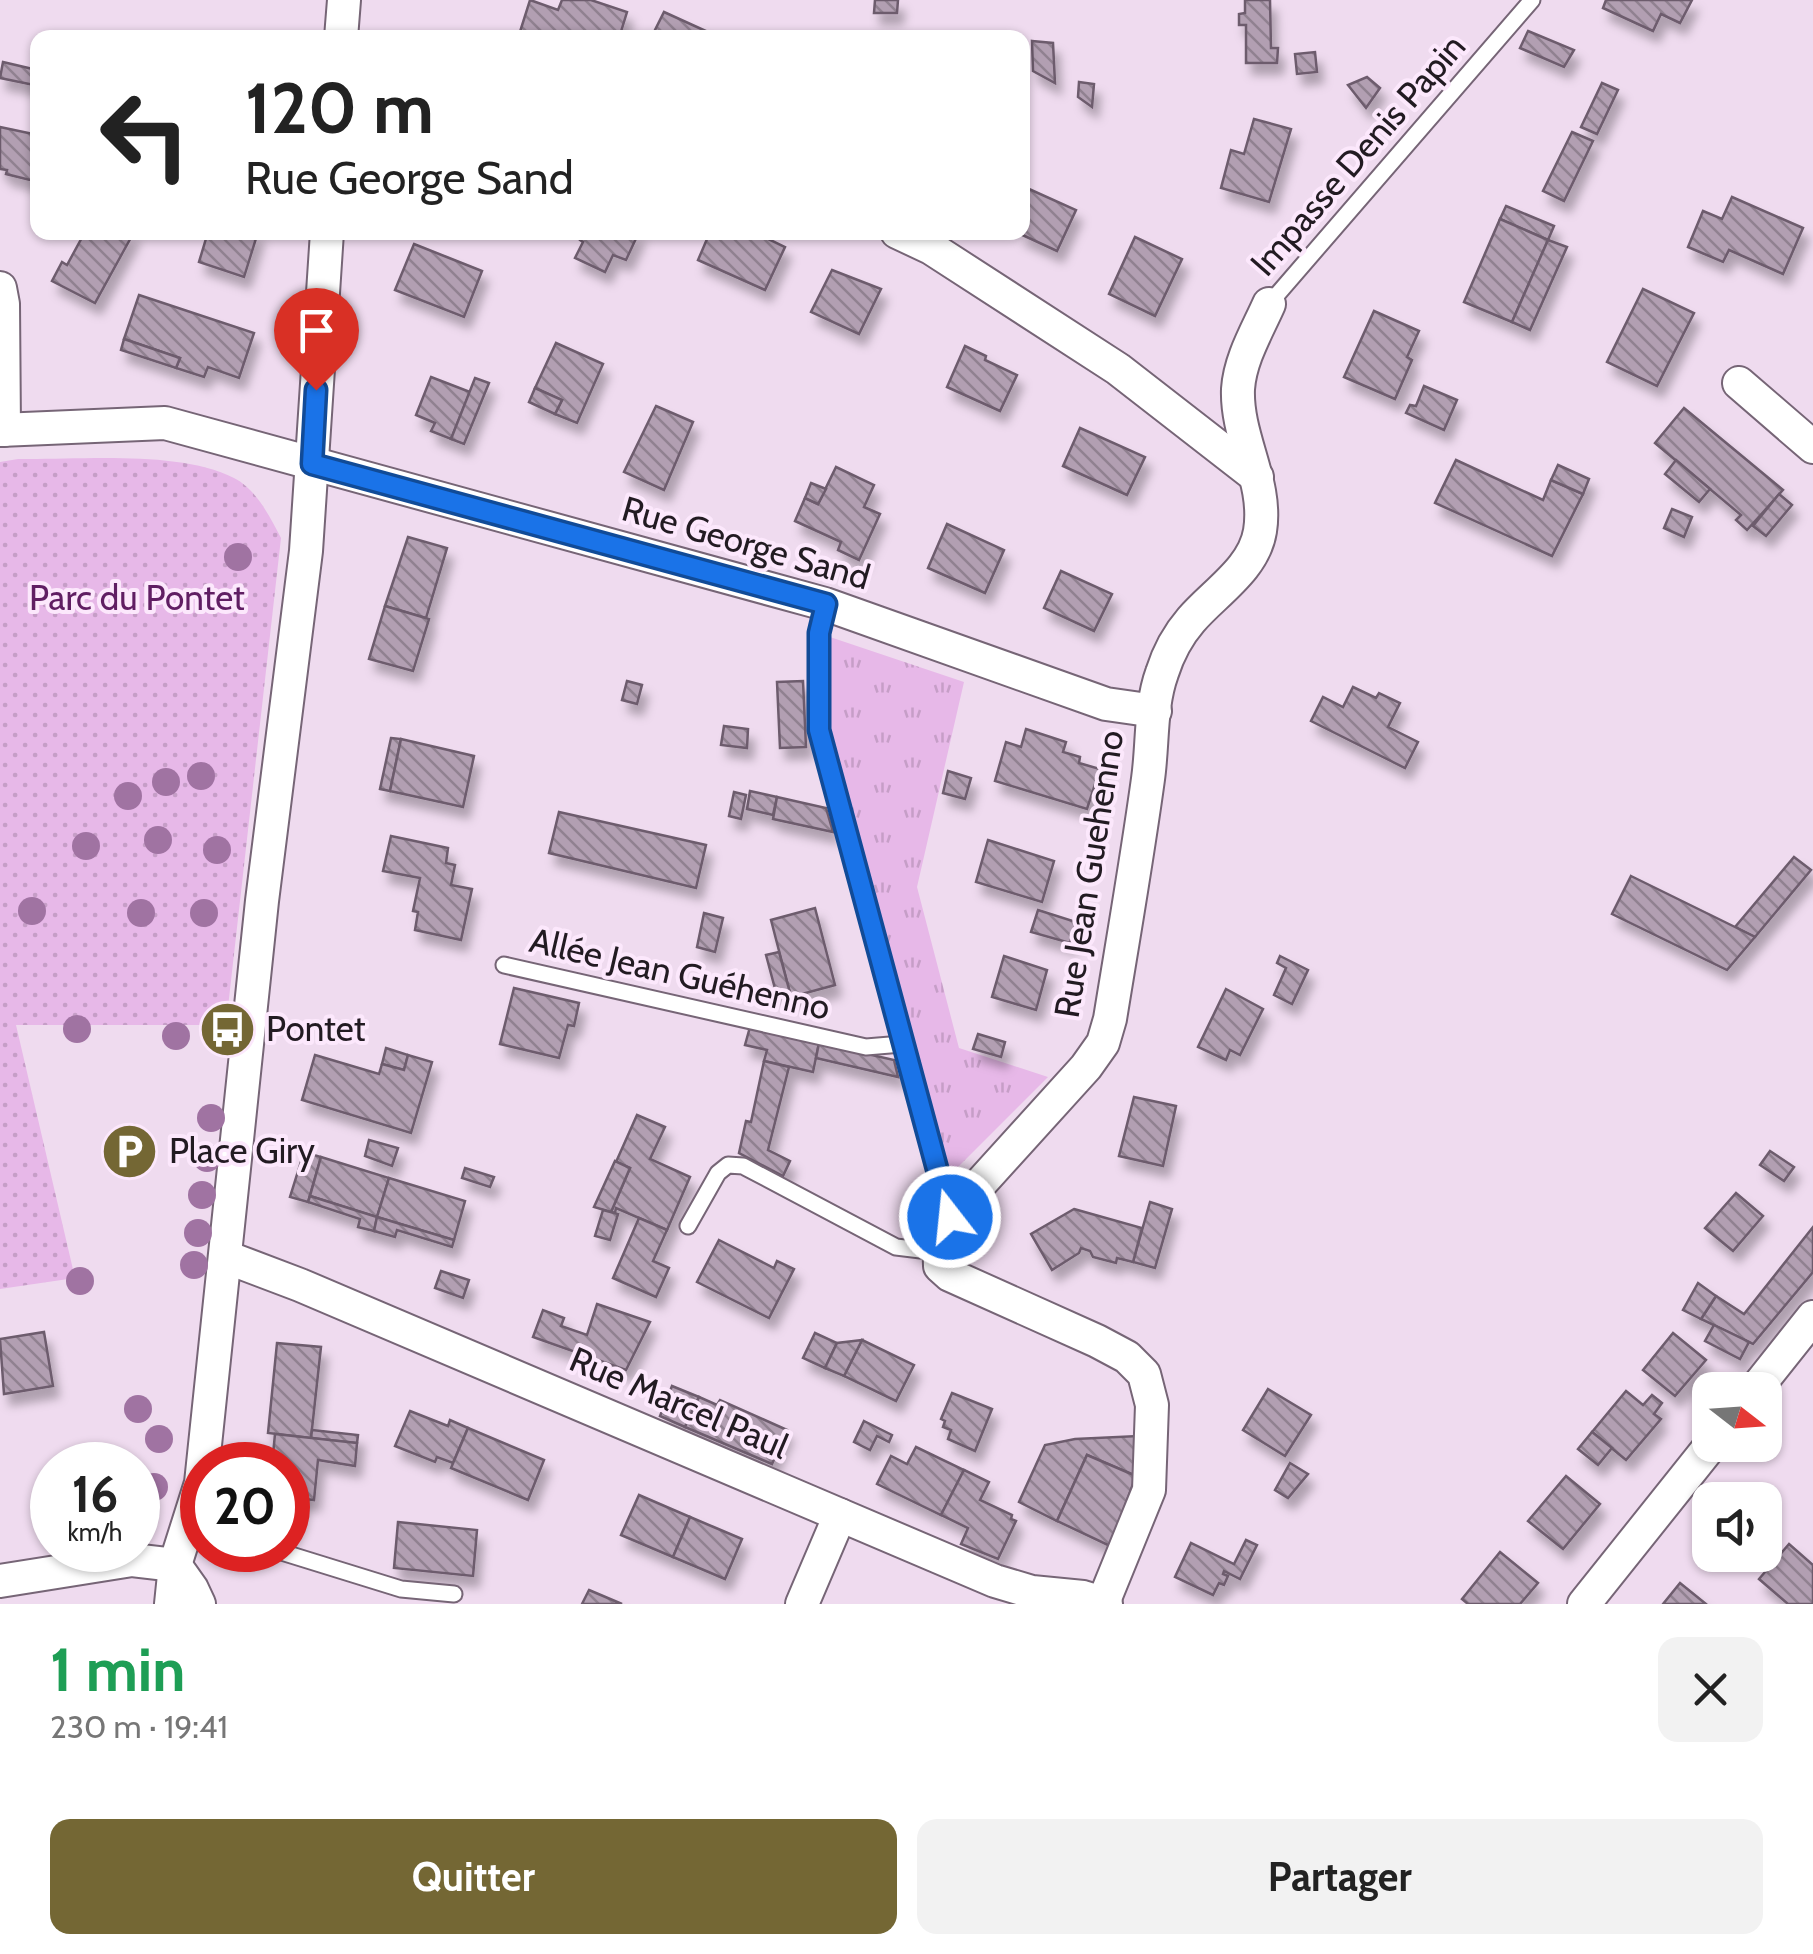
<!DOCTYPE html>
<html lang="fr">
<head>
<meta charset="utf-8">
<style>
	body { margin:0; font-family:Cabin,sans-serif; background:#f2f2f2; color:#222; height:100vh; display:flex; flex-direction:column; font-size:38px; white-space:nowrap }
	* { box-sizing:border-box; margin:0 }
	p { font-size:32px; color:#767676 }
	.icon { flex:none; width:55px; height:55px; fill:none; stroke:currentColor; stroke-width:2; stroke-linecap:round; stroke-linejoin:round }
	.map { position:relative; height:1604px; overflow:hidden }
	.side { display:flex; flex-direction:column; background:#fff; flex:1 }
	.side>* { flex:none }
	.banner { position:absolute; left:30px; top:30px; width:1000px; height:210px; border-radius:20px; box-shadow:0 2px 8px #0004; background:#fff; color:#222; overflow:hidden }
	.needle { width:65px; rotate:107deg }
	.tools { position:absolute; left:1692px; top:1372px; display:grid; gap:20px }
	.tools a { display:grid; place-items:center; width:90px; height:90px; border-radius:20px; background:#fff; box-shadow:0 2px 8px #0004; font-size:50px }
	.speed { position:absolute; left:30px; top:1442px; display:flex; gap:20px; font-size:50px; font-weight:700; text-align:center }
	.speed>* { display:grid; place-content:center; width:130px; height:130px; border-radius:50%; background:#fff; box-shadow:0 2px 8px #0004; line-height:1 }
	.speed small { font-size:25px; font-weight:400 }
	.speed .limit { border:15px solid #d22; background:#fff; color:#111 }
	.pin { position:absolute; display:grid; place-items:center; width:85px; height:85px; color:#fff; margin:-102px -42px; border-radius:50% 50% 50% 0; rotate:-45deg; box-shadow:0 0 10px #0007 }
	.pin .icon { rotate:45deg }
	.me { position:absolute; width:110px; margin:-55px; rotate:344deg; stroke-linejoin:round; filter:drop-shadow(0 0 8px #0008) }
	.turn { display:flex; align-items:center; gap:35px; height:210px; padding:0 50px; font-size:45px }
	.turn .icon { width:130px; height:130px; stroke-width:2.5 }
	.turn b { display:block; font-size:70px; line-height:85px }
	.round { display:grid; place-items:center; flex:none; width:105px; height:105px; border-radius:20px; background:#f2f2f2 }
	.headline { display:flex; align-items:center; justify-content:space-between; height:170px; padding:0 50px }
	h1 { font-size:60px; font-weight:700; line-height:75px; color:#1e9e55 }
	.cta { display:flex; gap:20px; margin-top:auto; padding:20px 50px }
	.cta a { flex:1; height:115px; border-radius:20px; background:#746734; color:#fff; font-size:40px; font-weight:700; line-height:115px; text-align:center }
	.cta a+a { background:#f2f2f2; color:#222 }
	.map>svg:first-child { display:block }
	.grass { fill:url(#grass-tufts) }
	.park { fill:url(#park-dots) }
	.building { fill:url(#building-back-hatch); stroke:#6d5c6d; stroke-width:2.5; filter:url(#shadow) }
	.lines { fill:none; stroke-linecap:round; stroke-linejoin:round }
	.service-casing { stroke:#766576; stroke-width:19 }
	.minor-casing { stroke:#766576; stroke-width:36 }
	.service { stroke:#fff; stroke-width:15 }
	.minor { stroke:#fff; stroke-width:32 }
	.tree { fill:#a073a2 }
	.route-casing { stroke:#114b97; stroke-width:25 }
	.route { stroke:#1a73e8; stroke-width:18 }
	.labels { text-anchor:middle; stroke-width:8; stroke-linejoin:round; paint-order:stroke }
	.street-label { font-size:35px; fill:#221b22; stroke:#fce8fc }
	.park-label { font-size:35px; fill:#601e63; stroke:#fce8fc }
	.poi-label { font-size:35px; fill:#221b22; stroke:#fce8fc; text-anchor:start }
</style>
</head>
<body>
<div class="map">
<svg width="1813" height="1604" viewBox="0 0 1813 1604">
	<defs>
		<pattern id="grass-tufts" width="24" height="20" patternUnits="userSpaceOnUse" patternTransform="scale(2.5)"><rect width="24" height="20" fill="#e7b8e8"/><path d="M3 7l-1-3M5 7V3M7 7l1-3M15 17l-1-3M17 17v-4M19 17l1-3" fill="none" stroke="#c69ec7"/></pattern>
		<pattern id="park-dots" width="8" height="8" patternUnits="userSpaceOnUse" patternTransform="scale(2.5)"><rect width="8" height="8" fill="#e7b8e8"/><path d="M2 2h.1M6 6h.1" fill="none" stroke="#c69ec7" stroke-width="1.8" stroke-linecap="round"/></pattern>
		<pattern id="building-back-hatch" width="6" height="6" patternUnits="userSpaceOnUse" patternTransform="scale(2.5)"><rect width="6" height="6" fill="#b29fb2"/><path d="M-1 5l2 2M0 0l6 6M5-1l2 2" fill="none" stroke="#908190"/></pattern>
		<filter id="shadow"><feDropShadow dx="6" dy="11" stdDeviation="5" flood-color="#0004"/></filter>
	</defs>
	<rect width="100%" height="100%" fill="#efdbef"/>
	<path class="grass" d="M830,637L964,682L917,887L959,1048L1048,1077L947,1178L829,724Z"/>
	<path class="park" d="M18,459C81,460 179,450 234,478C256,489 270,517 281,538L226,1025H16L75,1278L0,1289V462Z"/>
	<g class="building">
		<path d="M530,0L558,10L562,0H591L627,12L619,38H518Z"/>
		<path d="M875,0H898L897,13H874Z"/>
		<path d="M1245,0H1270L1271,48H1278L1277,63H1246V25H1239V14L1245,13Z"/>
		<path d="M1606,0H1692L1680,23L1661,14L1653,31L1603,8Z"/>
		<path d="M664,12L708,32L706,38H651Z"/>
		<path d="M1528,31L1574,50L1564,67L1520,48Z"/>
		<path d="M1032,41L1053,43L1055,83L1033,71Z"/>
		<path d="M1315,52L1317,72L1297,74L1295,54Z"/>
		<path d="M3,62L37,70L34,85L0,78Z"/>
		<path d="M1367,77L1380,88L1366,108L1348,85Z"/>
		<path d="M1079,82L1094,84L1092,107L1078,97Z"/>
		<path d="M1602,83L1618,90L1597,134L1581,127Z"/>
		<path d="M1254,119L1291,129L1269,202L1221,188L1231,150L1244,154Z"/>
		<path d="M0,127L38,135V182L6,174L7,170L0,169Z"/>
		<path d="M1572,132L1593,141L1564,201L1543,191Z"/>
		<path d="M1029,189L1076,210L1057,251L1016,232H1022V203Z"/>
		<path d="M1732,197L1803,228L1783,274L1729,250L1723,262L1688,247L1703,211L1722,219Z"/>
		<path d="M1506,206L1554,226L1548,240L1500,219Z"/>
		<path d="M1500,219L1548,240L1512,322L1464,302Z"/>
		<path d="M85,232H134L95,303L52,281L62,262L67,265Z"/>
		<path d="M208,232H258L244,277L199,262Z"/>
		<path d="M583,232H639L626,260L613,255L605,272L575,258L583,242L580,240Z"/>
		<path d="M710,232H754L785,247L765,290L698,260Z"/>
		<path d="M1135,237L1182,259L1155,316L1109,294Z"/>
		<path d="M1548,240L1567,247L1530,330L1512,322Z"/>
		<path d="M414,244L482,271L464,317L395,290Z"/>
		<path d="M832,270L881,289L859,334L811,312Z"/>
		<path d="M1643,289L1694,313L1657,386L1607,362Z"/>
		<path d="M139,295L254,333L239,378L208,367L204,377L176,368L180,358L124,339Z"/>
		<path d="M1374,311L1419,331L1407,357L1412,360L1395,399L1344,377Z"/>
		<path d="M124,339L180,358L176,368L121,350Z"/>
		<path d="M556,343L603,364L577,423L555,414L562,400L535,388Z"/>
		<path d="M965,346L986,356L985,360L1017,375L1000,411L947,387Z"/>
		<path d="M431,377L470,392L451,439L431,431L435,423L416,415Z"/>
		<path d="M475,378L489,383L464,444L451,439Z"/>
		<path d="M1424,386L1457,400L1444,430L1406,413L1410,405L1416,406Z"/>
		<path d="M535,388L562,400L555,414L529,402Z"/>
		<path d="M656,406L693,422L664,490L624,472Z"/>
		<path d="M1684,408L1783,490L1747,530L1736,520L1741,515L1655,443Z"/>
		<path d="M1080,428L1145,457L1127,495L1063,466Z"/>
		<path d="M1456,460L1543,500L1551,480L1583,494L1552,556L1435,503Z"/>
		<path d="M1676,460L1710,489L1699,502L1665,474Z"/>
		<path d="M1558,465L1589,479L1583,494L1551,480Z"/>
		<path d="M836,467L874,485L864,507L880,514L859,560L838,550L841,542L795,521L805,498L818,504Z"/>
		<path d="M811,483L826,489L818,504L805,498Z"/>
		<path d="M1779,494L1792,505L1766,536L1753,526Z"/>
		<path d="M1672,509L1692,517L1684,537L1664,528Z"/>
		<path d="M947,524L1004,550L985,593L928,568Z"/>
		<path d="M408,537L447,548L426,618L385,606Z"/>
		<path d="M1061,571L1112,594L1094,631L1044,608Z"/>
		<path d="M385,606L429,619L413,671L369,659Z"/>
		<path d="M627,681L642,685L637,704L622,700Z"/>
		<path d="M803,681L806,747L780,748L777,682Z"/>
		<path d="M1353,687L1376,698L1379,693L1400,703L1388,727L1418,742L1405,768L1311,721L1323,697L1343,707Z"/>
		<path d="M724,726L748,729L747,748L721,745Z"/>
		<path d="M1026,729L1066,742L1063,752L1080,757L1079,763L1100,769L1087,809L995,781L1006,742L1021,747Z"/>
		<path d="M391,738L401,739L390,791L380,789Z"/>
		<path d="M401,739L474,756L463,807L390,791Z"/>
		<path d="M948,771L971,778L965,799L943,793Z"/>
		<path d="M750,791L777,797L773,815L747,809Z"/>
		<path d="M734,792L746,795L741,819L729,816Z"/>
		<path d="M777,797L826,808L833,832L773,819Z"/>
		<path d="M559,812L706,845L696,888L549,853Z"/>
		<path d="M391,836L448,848L446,863L455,865L451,885L472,889L461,940L415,930L418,912L413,911L420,878L383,871Z"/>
		<path d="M988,840L1054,861L1042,902L976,882Z"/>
		<path d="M1794,857L1811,870L1755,937L1735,927Z"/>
		<path d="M1631,876L1735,927L1755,937L1727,970L1612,914Z"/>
		<path d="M815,908L835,985L791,997L771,920Z"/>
		<path d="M1038,910L1076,922L1070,943L1031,932Z"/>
		<path d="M704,913L723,918L715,952L697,947Z"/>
		<path d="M779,952L790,993L777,996L766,955Z"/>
		<path d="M1004,956L1047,970L1036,1010L992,997Z"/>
		<path d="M1280,956L1308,970L1292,1004L1274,995L1286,968L1277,963Z"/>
		<path d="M514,988L579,1003L574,1026L568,1025L559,1058L500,1044Z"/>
		<path d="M1226,989L1263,1009L1240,1055L1230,1050L1226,1060L1198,1047Z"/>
		<path d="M750,1027L819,1043L813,1072L764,1061L767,1050L745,1045Z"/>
		<path d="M978,1034L1005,1042L1001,1057L973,1049Z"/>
		<path d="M819,1043L894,1060L898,1077L816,1058Z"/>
		<path d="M386,1048L408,1055L404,1070L382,1064Z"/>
		<path d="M315,1055L379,1074L382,1064L404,1070L408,1055L432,1062L411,1133L302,1100Z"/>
		<path d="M764,1061L789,1067L768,1150L790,1161L783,1176L739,1153L746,1121L751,1122Z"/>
		<path d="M1134,1097L1176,1106L1163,1166L1119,1156Z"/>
		<path d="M637,1115L665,1127L650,1159L690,1177L667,1230L616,1208L615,1213L611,1212L630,1168L616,1162Z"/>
		<path d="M369,1140L398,1148L392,1166L365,1156Z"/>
		<path d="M1770,1151L1794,1167L1784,1181L1760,1165Z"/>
		<path d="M304,1152L321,1157L308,1202L290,1197Z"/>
		<path d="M321,1157L389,1178L377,1217L310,1196Z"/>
		<path d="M615,1161L630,1168L611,1212L594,1207Z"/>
		<path d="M465,1168L494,1177L490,1187L462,1178Z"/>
		<path d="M389,1178L465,1201L454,1240L377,1217Z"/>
		<path d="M1736,1193L1763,1216L1733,1251L1705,1228Z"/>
		<path d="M310,1196L377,1217L374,1231L358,1227L360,1219L308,1202Z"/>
		<path d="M1150,1202L1172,1209L1155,1268L1133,1262Z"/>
		<path d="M1074,1209L1142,1228L1133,1262L1117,1258L1116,1263L1093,1257L1090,1251L1081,1248L1079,1253L1052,1270L1031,1234Z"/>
		<path d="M603,1210L618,1214L610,1240L595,1236Z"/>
		<path d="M377,1217L454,1240L452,1247L397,1230L395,1237L374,1231Z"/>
		<path d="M639,1218L667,1230L653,1261L669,1268L656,1297L613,1278Z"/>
		<path d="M1813,1227V1272L1753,1344L1701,1319L1716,1296L1744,1314Z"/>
		<path d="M719,1240L774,1268L777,1261L794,1269L769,1318L697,1282Z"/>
		<path d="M441,1271L469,1280L463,1298L435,1288Z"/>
		<path d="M1698,1283L1716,1296L1701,1319L1683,1310Z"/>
		<path d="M597,1304L650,1322L626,1370L533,1337L543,1310L564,1318L561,1326L587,1335Z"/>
		<path d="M1714,1325L1749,1342L1740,1359L1705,1341Z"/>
		<path d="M44,1332L53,1386L4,1394L0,1339Z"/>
		<path d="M815,1333L837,1343L825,1368L803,1358Z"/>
		<path d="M1673,1333L1706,1360L1675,1396L1643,1370Z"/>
		<path d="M862,1340L914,1365L896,1401L844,1376Z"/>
		<path d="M862,1340L844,1376L825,1368L837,1343Z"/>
		<path d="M277,1343L321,1347L311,1438L268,1433Z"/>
		<path d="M672,1386L699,1397L685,1427L660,1416Z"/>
		<path d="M1268,1389L1311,1415L1285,1456L1243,1430Z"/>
		<path d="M1626,1391L1643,1405L1652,1395L1662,1403L1654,1414L1661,1419L1626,1460L1592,1432Z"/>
		<path d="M952,1393L992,1409L975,1451L948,1439L951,1430L943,1427L945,1421L941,1419Z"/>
		<path d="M699,1397L717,1405L720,1400L787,1430L772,1464L685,1427Z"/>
		<path d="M410,1411L448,1426L450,1420L468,1428L453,1463L437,1457L435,1462L395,1446Z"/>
		<path d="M864,1421L892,1435L889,1442L877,1436L870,1450L854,1442Z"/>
		<path d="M468,1428L544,1460L528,1500L451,1468Z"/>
		<path d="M312,1430L358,1435L357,1443L311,1438Z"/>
		<path d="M1592,1432L1612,1448L1598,1465L1578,1449Z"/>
		<path d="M275,1434L357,1443L355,1466L318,1460L314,1500L288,1497V1465H272Z"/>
		<path d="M1138,1436L1136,1476L1087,1455L1057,1521L1019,1502L1045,1445L1075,1439Z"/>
		<path d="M916,1447L964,1470L941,1515L877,1484L891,1456L907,1464Z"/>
		<path d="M1087,1455L1136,1476L1110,1546L1057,1521Z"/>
		<path d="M1290,1463L1308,1474L1288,1498L1275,1490Z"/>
		<path d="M964,1470L989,1482L980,1500L1012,1515L1011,1519L1016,1521L998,1559L961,1544L968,1528L941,1515Z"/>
		<path d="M1566,1476L1600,1504L1563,1549L1528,1521Z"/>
		<path d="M639,1495L690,1517L673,1557L621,1535Z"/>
		<path d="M690,1517L742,1539L725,1579L673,1557Z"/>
		<path d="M398,1522L477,1530L473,1576L394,1568Z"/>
		<path d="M1246,1540L1257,1545L1240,1579L1224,1571L1223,1574L1228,1576L1224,1585L1219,1583L1213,1595L1175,1577L1191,1543L1234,1564Z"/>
		<path d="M1789,1544L1813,1565V1604H1788L1759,1579Z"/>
		<path d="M1500,1552L1538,1583L1520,1604H1468L1462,1599Z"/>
		<path d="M1680,1583L1706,1604H1663Z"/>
		<path d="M589,1590L622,1604H582Z"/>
	</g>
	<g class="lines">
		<defs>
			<g id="service">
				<path d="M1269,304L1532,0"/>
				<path d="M825,604L819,633V730L950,1217"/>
				<path d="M504,965L866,1047L902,1044"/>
				<path d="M688,1226L718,1173L728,1165L743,1166L896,1247L937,1252"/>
				<path d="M275,1550L401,1589L454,1594"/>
			</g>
			<g id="minor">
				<path d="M341,38L344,0"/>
				<path d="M897,232L931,248L1118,369L1257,477"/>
				<path d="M0,288L3,304L4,430"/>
				<path d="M1739,383L1813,447"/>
				<path d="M0,430L165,423L825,604L1106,704L1155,711"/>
				<path d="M226,1257L300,1285L995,1581L1032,1592L1083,1597L1106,1604"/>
				<path d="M1755,1390L1813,1317"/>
				<path d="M175,1565L192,1589L199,1604"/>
				<path d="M0,1581L132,1560L175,1565"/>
				<path d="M1103,1603L1149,1490L1152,1405L1144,1374L1127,1357L1097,1341L950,1275L940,1266L939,1236L950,1217L1086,1067L1103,1043L1110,1019C1123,939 1137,859 1148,779C1153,744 1150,706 1162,673C1168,654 1178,635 1191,620C1214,593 1254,569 1260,531C1268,482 1236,438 1238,389C1240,359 1257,331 1269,304"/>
				<path d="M171,1604L175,1565L201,1483L262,901L306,551L327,232"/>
				<path d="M802,1604L840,1515"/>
				<path d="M1584,1604L1711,1445"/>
			</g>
		</defs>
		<use href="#service" class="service-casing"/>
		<use href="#minor" class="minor-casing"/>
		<use href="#service" class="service"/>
		<use href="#minor" class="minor"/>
	</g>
	<g class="tree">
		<circle cx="238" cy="557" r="14"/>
		<circle cx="201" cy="776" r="14"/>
		<circle cx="166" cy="782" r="14"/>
		<circle cx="128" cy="796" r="14"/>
		<circle cx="158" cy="840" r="14"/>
		<circle cx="86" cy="846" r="14"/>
		<circle cx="217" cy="850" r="14"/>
		<circle cx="32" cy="911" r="14"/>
		<circle cx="141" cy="913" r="14"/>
		<circle cx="204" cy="913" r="14"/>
		<circle cx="77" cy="1029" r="14"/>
		<circle cx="176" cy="1036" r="14"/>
		<circle cx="211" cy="1118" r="14"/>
		<circle cx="131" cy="1137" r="14"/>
		<circle cx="207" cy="1158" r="14"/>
		<circle cx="202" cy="1195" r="14"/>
		<circle cx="198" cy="1233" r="14"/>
		<circle cx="194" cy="1265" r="14"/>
		<circle cx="80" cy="1281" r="14"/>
		<circle cx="138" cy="1409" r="14"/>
		<circle cx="159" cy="1439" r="14"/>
		<circle cx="154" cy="1487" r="14"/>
	</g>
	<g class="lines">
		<defs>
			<path id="route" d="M316,390L312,464L826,604L819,633V730L950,1217"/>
		</defs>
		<use href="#route" class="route-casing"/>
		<use href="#route" class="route"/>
	</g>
	<defs>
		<symbol id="bus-disc" viewBox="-11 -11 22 22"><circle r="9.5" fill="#746734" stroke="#fce8fc"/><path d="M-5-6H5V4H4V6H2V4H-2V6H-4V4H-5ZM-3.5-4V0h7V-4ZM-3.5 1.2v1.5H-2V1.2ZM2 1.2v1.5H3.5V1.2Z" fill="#fff"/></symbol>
		<symbol id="parking-disc" viewBox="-11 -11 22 22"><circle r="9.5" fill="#746734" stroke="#fce8fc"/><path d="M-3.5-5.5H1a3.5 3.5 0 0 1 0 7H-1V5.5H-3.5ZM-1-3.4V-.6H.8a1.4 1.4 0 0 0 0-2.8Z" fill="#fff"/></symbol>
	</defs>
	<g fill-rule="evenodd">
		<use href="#bus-disc" x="196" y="998" width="63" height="63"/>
		<use href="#parking-disc" x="98" y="1120" width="63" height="63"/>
	</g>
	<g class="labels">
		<g class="street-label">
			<text transform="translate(1358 155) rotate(-49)" y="12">Impasse Denis Papin</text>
			<text transform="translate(746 543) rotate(16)" y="12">Rue George Sand</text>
			<text transform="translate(1089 874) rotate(-81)" y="12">Rue Jean Guehenno</text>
			<text transform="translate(680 974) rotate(13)" y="12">Allée Jean Guéhenno</text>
			<text transform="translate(679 1403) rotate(23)" y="12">Rue Marcel Paul</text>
		</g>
		<g class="park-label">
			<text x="137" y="610">Parc du Pontet</text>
		</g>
		<g class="poi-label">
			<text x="266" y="1041">Pontet</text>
			<text x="169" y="1163">Place Giry</text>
		</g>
	</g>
</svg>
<div class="tools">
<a><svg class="needle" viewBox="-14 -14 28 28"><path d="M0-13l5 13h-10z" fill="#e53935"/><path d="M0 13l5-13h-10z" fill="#767676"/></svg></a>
<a><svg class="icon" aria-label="sound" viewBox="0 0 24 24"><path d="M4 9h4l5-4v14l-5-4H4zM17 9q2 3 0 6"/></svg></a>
</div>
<div class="speed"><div>16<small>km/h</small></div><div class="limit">20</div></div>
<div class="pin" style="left:316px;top:390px;background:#d93025"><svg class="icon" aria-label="arrive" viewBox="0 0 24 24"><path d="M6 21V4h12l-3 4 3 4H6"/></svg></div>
<svg class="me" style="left:950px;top:1217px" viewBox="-20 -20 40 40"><circle r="17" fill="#1a73e8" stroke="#fff" stroke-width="3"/><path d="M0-11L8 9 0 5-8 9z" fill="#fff"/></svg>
<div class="banner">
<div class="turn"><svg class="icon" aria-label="left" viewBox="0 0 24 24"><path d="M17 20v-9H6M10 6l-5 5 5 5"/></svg><div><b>120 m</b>Rue George Sand</div></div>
</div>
</div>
<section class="side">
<div class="headline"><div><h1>1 min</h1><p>230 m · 19:41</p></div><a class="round"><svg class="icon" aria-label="close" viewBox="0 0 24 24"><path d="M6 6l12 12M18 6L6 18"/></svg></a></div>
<div class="cta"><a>Quitter</a><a>Partager</a></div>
</section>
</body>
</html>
